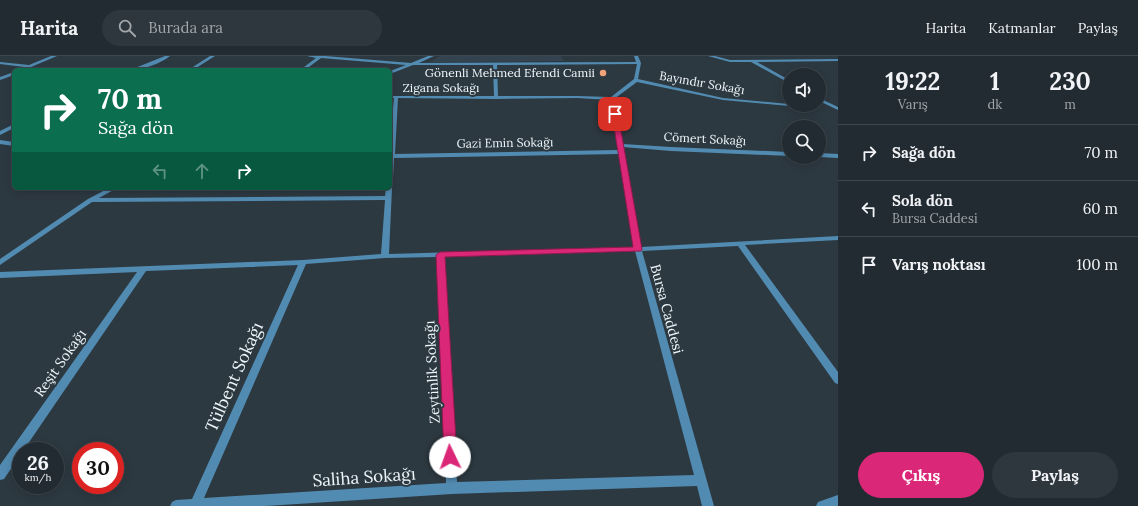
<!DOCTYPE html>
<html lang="tr">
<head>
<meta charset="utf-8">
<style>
	body { margin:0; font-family:Lora,serif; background:#2e373d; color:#f1f3f6; height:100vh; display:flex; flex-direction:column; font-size:15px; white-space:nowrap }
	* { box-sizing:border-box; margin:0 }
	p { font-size:13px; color:#a2a7ab }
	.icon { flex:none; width:22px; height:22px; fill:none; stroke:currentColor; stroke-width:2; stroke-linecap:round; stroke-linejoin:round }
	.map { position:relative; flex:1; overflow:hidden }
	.side { display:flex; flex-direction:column; background:#222b31; width:300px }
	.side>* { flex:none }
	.top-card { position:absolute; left:12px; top:12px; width:380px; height:122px; border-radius:6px; box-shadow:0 2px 10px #0003,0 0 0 1px #3f474d; background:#0b6e4f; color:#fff; overflow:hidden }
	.controls { position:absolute; left:782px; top:12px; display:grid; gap:8px }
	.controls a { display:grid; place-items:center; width:44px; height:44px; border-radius:50%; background:#222b31; box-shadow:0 2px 10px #0003,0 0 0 1px #3f474d; font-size:20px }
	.speed { position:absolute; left:12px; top:386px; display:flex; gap:8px; font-size:20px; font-weight:700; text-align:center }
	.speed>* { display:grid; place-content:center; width:52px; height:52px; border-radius:50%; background:#222b31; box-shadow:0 2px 10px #0003,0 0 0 1px #3f474d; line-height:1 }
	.speed small { font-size:10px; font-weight:400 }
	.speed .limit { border:6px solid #d22; background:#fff; color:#111 }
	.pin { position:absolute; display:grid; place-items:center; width:34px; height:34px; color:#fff; margin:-17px; border-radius:8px; box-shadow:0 2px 6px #0006 }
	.me { position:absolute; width:44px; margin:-22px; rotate:357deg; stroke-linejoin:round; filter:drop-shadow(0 0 3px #0008) }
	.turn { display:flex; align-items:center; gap:14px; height:84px; padding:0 20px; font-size:18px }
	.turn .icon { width:52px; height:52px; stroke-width:2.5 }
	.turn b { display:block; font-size:28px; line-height:34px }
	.lanes { display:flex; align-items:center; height:38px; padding:0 20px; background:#0003; justify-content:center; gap:20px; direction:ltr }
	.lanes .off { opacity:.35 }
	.eta { display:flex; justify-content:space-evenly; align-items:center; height:68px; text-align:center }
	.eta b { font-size:24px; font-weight:700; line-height:28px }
	.cta { display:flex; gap:8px; margin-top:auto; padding:8px 20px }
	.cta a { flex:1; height:46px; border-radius:24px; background:#db2777; color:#fff; font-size:16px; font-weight:700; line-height:46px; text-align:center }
	.cta a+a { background:#2e373d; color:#f1f3f6 }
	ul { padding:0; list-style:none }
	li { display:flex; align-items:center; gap:12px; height:56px; padding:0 20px; border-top:1px solid #3f474d }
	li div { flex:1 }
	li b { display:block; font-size:15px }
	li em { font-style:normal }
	header { display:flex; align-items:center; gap:24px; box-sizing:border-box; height:56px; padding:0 20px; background:#222b31; border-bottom:1px solid #3f474d }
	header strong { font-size:19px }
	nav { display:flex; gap:22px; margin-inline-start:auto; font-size:14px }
	.search { width:280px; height:36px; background:#2e373d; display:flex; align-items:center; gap:10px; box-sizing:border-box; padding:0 14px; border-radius:22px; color:#a2a7ab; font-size:15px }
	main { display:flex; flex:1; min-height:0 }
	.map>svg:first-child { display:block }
	.built { fill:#334450 }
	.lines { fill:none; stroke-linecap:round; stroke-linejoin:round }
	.street { fill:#528bb1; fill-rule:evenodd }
	.route { fill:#db2777; stroke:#8e194d }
	.poi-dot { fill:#f0a279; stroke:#2d3941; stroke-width:1.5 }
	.labels { text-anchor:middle; stroke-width:4; stroke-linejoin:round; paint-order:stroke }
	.far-poi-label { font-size:12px; fill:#eef6fb; stroke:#2d3941; text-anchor:end }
	.far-street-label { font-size:12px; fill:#eef6fb; stroke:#2d3941 }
	.street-label { font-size:14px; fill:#eef6fb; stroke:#2d3941 }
	.near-street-label { font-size:17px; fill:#eef6fb; stroke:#2d3941 }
</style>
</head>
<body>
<header>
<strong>Harita</strong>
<div class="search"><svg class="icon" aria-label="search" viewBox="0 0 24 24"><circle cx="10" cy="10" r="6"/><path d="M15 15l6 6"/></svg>Burada ara</div>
<nav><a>Harita</a><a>Katmanlar</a><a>Paylaş</a></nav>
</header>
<main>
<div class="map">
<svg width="838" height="450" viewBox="0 0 838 450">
	<rect width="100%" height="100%" fill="#2d3941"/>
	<path class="built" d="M440,0H561L564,5L430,6Z"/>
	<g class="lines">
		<g class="street">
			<path d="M51,0H57L24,14H18L24,11L0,8V6L29,9Z"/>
			<path d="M165,0H170C160,8 142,14 130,14Z"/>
			<path d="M210,0H215L193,14H188Z"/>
			<path d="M307,0H325L411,7L428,0H434L419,7L636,6L634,0H638L641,7L638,23L723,42L789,48V49H791L789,50L723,44L637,26L614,43L623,88L671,91L789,96V100L671,95L623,91L641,191L838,180V184L745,189L838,316V328L835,327L738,190L642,195L714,450H702L697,430L452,438L266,450H170L172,446L176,444L192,443L298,209L146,215L23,395H21V398L4,423L0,424V409L137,216L0,222V216L303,204L381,198L385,144L92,146L0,209V203L88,143L109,132H117L99,142L385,140L386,132H390V130L392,132L389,198L634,191L619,98L394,102L393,122L390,124V85L394,42H390V40H494L493,9H413L390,18V15L406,9L321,2L305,14H300L316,2ZM637,8L634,23L611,41L577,40H498L497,9ZM398,42L496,43L577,42L610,44L618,94L395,98ZM635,195L694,419L457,426L445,201ZM437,201L446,427L204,442L306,208L385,202Z"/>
			<path d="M708,0H715L730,4L838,3V5L757,6L789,24V27L751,6H730Z"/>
			<path d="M14,16V19L0,24V21Z"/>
			<path d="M819,42L838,51V54L819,45Z"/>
			<path d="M14,68V72L0,79V75Z"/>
			<path d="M0,84L14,86V90L0,88Z"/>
			<path d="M819,97L838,98V102L819,101Z"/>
			<path d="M838,439V450H816L818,446Z"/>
		</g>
	</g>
	<path class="route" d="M615,56L618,58L642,193L641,195L445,201L457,401L455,405L450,407L446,405L444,401L436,199L440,196L633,191L612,58Z"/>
	<circle class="poi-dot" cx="603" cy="17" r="4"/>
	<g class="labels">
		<g class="far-poi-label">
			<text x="595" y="21">Gönenli Mehmed Efendi Camii</text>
		</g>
		<g class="far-street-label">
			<text transform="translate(702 27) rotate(10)" y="4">Bayındır Sokağı</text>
			<text x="441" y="36">Zigana Sokağı</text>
			<text transform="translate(705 83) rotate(3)" y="4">Cömert Sokağı</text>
			<text transform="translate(505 87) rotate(-1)" y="4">Gazi Emin Sokağı</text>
		</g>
		<g class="street-label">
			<text transform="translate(667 253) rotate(75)" y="5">Bursa Caddesi</text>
			<text transform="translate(60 307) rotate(-55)" y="5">Reşit Sokağı</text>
			<text transform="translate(432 316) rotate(-93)" y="5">Zeytinlik Sokağı</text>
		</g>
		<g class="near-street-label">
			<text transform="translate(234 321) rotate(-66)" y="6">Tülbent Sokağı</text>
			<text transform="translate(364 421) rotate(-4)" y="6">Saliha Sokağı</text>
		</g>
	</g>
</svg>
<div class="controls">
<a><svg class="icon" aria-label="sound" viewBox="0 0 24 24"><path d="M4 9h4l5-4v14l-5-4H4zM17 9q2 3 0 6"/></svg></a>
<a><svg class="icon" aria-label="search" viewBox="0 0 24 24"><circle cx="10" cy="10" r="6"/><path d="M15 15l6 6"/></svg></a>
</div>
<div class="speed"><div>26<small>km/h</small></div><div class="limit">30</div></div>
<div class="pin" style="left:615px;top:58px;background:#d93025"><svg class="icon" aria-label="arrive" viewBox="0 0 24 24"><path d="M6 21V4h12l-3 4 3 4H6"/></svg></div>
<svg class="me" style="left:450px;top:401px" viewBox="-20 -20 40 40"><circle r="19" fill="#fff"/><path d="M0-13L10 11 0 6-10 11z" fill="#db2777"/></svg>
<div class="top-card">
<div class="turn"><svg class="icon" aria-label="right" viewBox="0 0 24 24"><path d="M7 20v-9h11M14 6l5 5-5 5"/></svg><div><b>70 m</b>Sağa dön</div></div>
<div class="lanes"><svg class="icon off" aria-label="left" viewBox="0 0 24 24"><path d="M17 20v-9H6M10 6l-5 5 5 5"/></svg><svg class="icon off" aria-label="ahead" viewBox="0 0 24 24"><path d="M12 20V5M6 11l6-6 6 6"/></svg><svg class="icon" aria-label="right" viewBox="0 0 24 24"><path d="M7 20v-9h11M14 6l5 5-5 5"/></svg></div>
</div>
</div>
<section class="side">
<div class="eta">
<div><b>19:22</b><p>Varış</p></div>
<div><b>1</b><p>dk</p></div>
<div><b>230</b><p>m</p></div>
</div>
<ul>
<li><svg class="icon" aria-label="right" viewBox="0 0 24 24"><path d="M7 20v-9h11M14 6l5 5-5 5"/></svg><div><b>Sağa dön</b></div><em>70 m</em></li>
<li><svg class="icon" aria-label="left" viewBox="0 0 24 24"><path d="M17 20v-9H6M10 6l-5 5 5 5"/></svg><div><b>Sola dön</b><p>Bursa Caddesi</p></div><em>60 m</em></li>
<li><svg class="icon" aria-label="arrive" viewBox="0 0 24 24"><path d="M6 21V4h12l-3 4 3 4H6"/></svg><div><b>Varış noktası</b></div><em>100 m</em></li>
</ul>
<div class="cta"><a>Çıkış</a><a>Paylaş</a></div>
</section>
</main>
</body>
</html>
